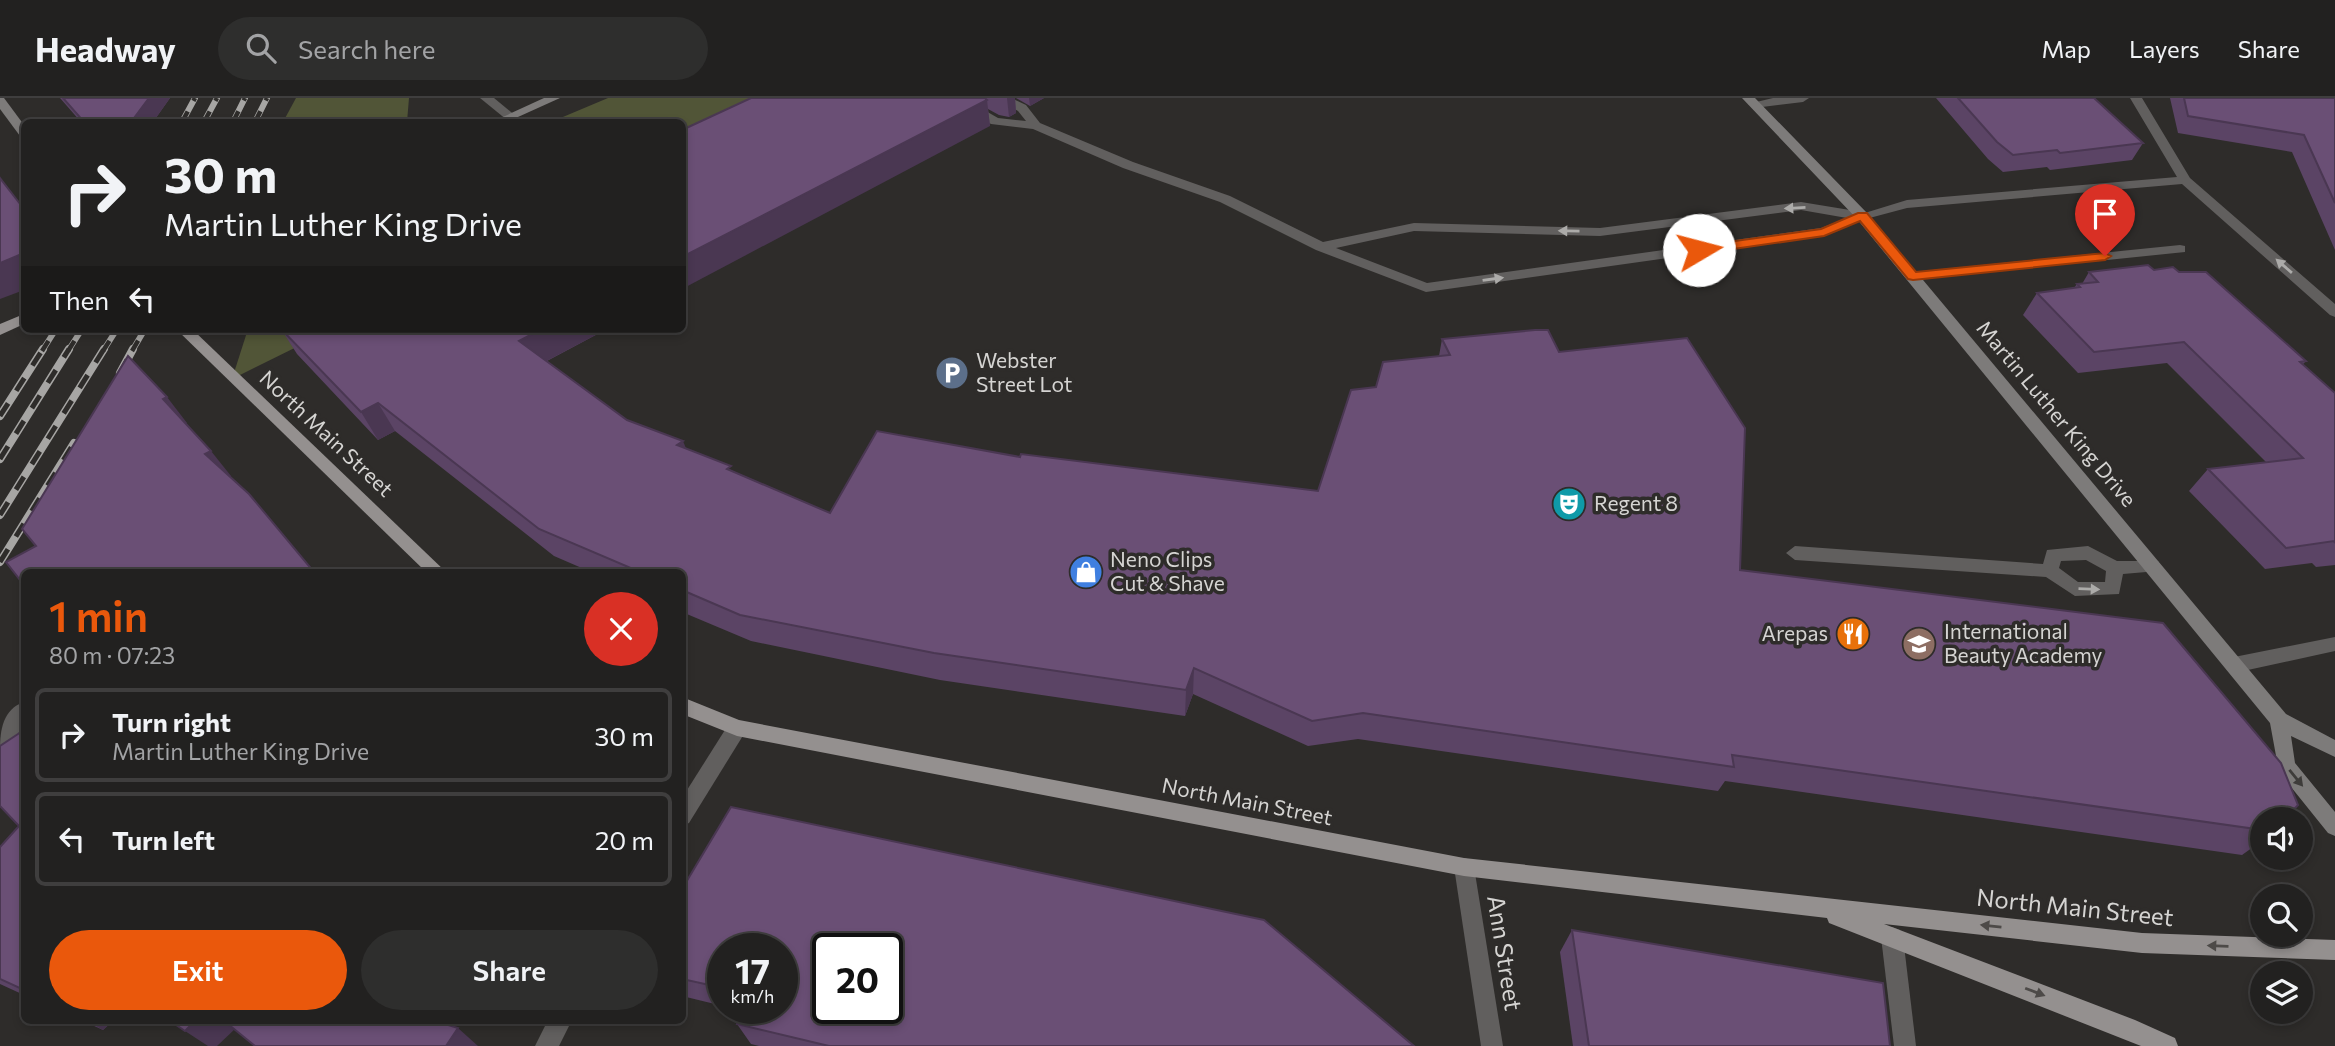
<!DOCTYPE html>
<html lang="en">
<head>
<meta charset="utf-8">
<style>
	body { margin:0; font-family:Commissioner,sans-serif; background:#2e2e2d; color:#f1f3f6; height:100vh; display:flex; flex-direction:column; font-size:26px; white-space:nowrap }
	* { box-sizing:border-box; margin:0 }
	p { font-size:23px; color:#a2a3a5 }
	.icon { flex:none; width:38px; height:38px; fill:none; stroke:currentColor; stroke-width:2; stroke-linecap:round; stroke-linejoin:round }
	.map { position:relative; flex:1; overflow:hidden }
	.panel { position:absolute; left:21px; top:471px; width:665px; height:455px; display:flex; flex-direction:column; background:#222120; border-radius:10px; box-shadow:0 4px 10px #0003,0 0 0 2px #3f3e3e }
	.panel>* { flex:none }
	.guide { position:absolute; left:21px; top:21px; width:665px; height:214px; border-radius:10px; box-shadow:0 4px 10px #0003,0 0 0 2px #3f3e3e; background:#222120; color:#f1f3f6; overflow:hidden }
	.tools { position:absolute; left:2250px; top:709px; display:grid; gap:14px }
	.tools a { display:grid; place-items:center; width:63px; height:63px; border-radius:50%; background:#222120; box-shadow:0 4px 10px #0003,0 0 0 2px #3f3e3e; font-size:35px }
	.speed { position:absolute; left:707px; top:835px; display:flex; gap:14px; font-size:35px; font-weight:700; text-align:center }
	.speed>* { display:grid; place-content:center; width:91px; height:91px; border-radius:50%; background:#222120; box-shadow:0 4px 10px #0003,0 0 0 2px #3f3e3e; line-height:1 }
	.speed small { font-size:18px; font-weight:400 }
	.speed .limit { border:4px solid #111; border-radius:10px; background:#fff; color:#111 }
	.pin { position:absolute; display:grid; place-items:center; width:60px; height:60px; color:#fff; margin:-72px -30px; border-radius:50% 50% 50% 0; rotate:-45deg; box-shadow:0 0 7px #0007 }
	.pin .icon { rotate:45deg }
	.me { position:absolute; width:77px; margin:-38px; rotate:82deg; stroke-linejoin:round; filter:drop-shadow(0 0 5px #0008) }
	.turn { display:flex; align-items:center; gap:24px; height:147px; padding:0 28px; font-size:32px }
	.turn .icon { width:91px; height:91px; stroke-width:2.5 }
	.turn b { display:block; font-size:49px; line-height:60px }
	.then { display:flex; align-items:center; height:66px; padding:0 28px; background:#0003; gap:14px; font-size:26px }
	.round { display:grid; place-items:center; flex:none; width:74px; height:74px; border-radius:37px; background:#2e2e2d }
	.overview { display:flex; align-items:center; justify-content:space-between; height:119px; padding:0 28px }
	h1 { font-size:42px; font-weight:600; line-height:52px; color:#ea580c }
	.button { display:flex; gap:14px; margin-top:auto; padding:14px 28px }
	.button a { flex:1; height:80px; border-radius:42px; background:#ea580c; color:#fff; font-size:28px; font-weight:600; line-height:80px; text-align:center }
	.button a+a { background:#2e2e2d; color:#f1f3f6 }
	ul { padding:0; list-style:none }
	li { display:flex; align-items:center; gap:21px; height:94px; margin:0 14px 10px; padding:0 14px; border:4px solid #3f3e3e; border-radius:10px }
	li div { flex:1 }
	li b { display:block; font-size:26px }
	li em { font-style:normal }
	header { display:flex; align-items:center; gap:42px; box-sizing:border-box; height:98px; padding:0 35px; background:#222120; border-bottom:2px solid #3f3e3e }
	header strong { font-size:33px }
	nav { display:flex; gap:38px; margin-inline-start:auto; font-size:24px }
	.search { width:490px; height:63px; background:#2e2e2d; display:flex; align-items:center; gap:18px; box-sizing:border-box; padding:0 24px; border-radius:38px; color:#a2a3a5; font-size:26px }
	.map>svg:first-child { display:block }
	.green { fill:#515537 }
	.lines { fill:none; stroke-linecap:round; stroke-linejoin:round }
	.lane { fill:#615f5e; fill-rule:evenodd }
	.street { fill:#615f5e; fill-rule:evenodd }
	.secondary { fill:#7d7b7a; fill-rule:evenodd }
	.primary { fill:#94908f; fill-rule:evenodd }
	.rail-far1-casing { stroke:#a7a6a4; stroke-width:6 }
	.rail-casing { stroke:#a7a6a4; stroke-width:8 }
	.rail-far1 { stroke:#2e2c2a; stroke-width:4.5; stroke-dasharray:12; stroke-linecap:butt }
	.rail { stroke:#2e2c2a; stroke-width:5; stroke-dasharray:15; stroke-linecap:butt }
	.wall { fill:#5b4465 }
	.shaded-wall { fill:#4a3752 }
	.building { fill:#6a4f75; stroke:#4a3752; stroke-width:2; fill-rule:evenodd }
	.oneway { fill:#acaba9 }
	.oneway2 { fill:#3e3c3a }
	.oneway3 { fill:#4d4a48 }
	.route { fill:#ea580c; stroke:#983908; stroke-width:2 }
	.labels { text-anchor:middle; stroke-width:7; stroke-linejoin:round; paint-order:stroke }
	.poi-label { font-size:21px; fill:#d5d4d2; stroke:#2e2c2a; text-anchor:start }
	.street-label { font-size:21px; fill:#d5d4d2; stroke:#2e2c2a }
	.near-street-label { font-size:24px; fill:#d5d4d2; stroke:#2e2c2a }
</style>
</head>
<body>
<header>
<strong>Headway</strong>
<div class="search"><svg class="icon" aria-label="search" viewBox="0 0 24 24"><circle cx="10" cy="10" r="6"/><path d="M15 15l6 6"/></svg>Search here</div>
<nav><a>Map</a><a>Layers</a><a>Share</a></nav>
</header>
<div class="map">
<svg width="2335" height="948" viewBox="0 0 2335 948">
	<rect width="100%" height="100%" fill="#2e2c2a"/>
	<g class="green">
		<path d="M296,0H409L407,24H283Z"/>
		<path d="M608,0H806L683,60L682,24H551Z"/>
		<path d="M248,231H333L232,281Z"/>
	</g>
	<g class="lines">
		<g class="lane">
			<path d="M948,0H963L998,20L1026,23L1018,13L996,0H1011L1026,7L1040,25L1133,64L1230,98L1323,144L1414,125L1600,130L1801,104L1862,114L1869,118L1824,138L1426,194L1316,152L1220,104L1123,70L1033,31L991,26ZM1801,112L1847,120L1821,130L1427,185L1336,150L1414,133L1600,138Z"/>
			<path d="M1773,0H1809L1803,4L1754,10L1748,6Z"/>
			<path d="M2180,147L2185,148V154L1913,182L1906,178L1913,174Z"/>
			<path d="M1795,448L2043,466L2047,452L2088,448L2117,463H2158L2161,468L2158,473L2123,476L2119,496L2075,498L2046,479L1795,462L1786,455ZM2086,462L2106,473L2105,484H2078L2059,470L2061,463Z"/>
			<path d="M2335,539V553L2234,575L2227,572L2225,567L2227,562L2234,559Z"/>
			<path d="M24,604C26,622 20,644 0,651C0,632 3,611 24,604Z"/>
			<path d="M1892,829L1900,832L1903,839L1916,948H1894L1881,839L1884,832Z"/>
		</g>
		<g class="street">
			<path d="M480,0H494L517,19L507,22Z"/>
			<path d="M2130,0H2142L2190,80L2335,206V219L2330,217L2182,86L1907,110L1862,122L1855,118L1907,102L2177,79Z"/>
			<path d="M737,622L744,624L747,630L744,636L689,725L682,728V700L730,624Z"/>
			<path d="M1464,760L1471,762L1474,769L1503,948H1481L1454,769L1457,762Z"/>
			<path d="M548,922H572L559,948H535Z"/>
		</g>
		<g class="secondary">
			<path d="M0,0H4L24,27V39L20,38L0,11Z"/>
			<path d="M544,0H560L507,24H492Z"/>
			<path d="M1742,0H1755L1867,115L2286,616L2335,642V659L2291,638L2295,665L2335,714V738L2328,735L2279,674L2270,625L1857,121Z"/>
		</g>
		<g class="primary">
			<path d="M24,216V226L0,237V226Z"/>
			<path d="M176,231H192L446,474H426Z"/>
			<path d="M682,599L739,622L1464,760L2142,835L2335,842V862L2142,855L1884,826L2135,922L2175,940L2178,948H2141L1829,825L1827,820L1464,778L737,638L682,616Z"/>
		</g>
		<defs>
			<g id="rail-far1">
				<path d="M182,24L195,0"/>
				<path d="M204,24L217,0"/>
				<path d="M233,24L245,0"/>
				<path d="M255,24L267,0"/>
				<path d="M42,253L56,231"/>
				<path d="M68,253L82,231"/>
				<path d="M103,253L117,231"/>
				<path d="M132,253L145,231"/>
			</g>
			<g id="rail">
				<path d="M120,275L133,251"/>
				<path d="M0,318L43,251"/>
				<path d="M0,361L69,251"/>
				<path d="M0,417L104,251"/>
				<path d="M0,464L74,345"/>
			</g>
		</defs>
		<use href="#rail-far1" class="rail-far1-casing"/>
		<use href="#rail" class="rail-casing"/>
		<use href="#rail-far1" class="rail-far1"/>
		<use href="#rail" class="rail"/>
	</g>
	<g class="wall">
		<path d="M60,0H170L153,24H81Z"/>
		<path d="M751,0H1015L1016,15L1009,19L999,17L988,11L990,28Z"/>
		<path d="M1016,0H1044L1030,8Z"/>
		<path d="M1936,0H2094L2143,45L2132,62L2050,72L2047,69L2003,74L1988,61Z"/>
		<path d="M2170,0H2335V152L2292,54L2178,35Z"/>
		<path d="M2154,172L2179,174L2306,263L2303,266L2335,295V467L2316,469L2312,465L2265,471L2189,393L2208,371L2266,364L2167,265L2078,275L2023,217L2037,195L2074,190L2077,186H2082L2089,174Z"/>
		<path d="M281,231H607L547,263L627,322L733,373L830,415L1020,359L1318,393L1376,289L1439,258L1442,241L1559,254L1740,472L2263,721V742L2242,757L1725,683L1718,693L1358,641L1308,648L1193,596L1185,618L940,582L751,543L682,514V474H591L554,458L395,333L378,342L297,256Z"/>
		<path d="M24,632V897L0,886V749L19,728Z"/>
		<path d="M682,791L1414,948H759L751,946L737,926L743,913L731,910H782L723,850V908L682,898Z"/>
		<path d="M1572,832L1890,948H1573L1560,854Z"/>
		<path d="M81,922H114L103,932Z"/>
	</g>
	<g class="shaded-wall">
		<path d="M149,0H170L153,24H131Z"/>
		<path d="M1007,0H1015L1016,15L1009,19Z"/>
		<path d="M1029,0H1044L1030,8Z"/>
		<path d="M987,2L990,28L682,191V159Z"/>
		<path d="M24,155V192L0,201V165Z"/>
		<path d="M542,231H607L533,270L519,243Z"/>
		<path d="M167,299L187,325L183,327L163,301Z"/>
		<path d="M378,305L395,333L378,342L361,314Z"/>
		<path d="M683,343L694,370L677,347Z"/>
		<path d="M211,353L231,378L225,381L205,356Z"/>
		<path d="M1194,570L1193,596L1185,618L1186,592Z"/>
		<path d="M86,922H114L103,932Z"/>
		<path d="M196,922H225L236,930L217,948H208L185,933Z"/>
		<path d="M458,930L478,948H446Z"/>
	</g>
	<g class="building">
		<path d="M63,0H149L131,24H84Z"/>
		<path d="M751,0H985L987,2L682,159V32Z"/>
		<path d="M1958,0H2094L2143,45L2060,55L2057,52L2013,57L1997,44Z"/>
		<path d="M2184,0H2335V105L2304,37L2188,18Z"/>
		<path d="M0,80L24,111V155L0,165Z"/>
		<path d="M2148,167L2154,172L2173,169L2179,174H2206L2306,263L2300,264L2335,295V445L2334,443L2286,450L2208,371L2303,360L2184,244L2094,254L2037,195L2080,189L2077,186L2098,184L2089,174Z"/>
		<path d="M281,231H542L519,243L627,322L683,343L677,347L731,368L727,371L830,415L877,333L1020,359L1021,356L1318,393L1351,292L1376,289L1383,264L1450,257L1442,241L1535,232H1548L1559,254L1687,240L1745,330L1740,472L2163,525L2281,665L2298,707L2285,721H2263V732L1732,657L1734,669L1363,615L1312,623L1194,570L1186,592L934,555L740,517L682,492V474H640L539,431L378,305L361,314Z"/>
		<path d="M128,258L167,299L163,301L211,353L205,356L249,396L314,474H24V487L6,464L36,448L22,431Z"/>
		<path d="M24,632V892L0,881V749L19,728L0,708V648Z"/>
		<path d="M731,709L1264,822L1414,948H829L737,926L744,910H782V850H723V890L682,881V791ZM828,850H887V910H828Z"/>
		<path d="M1572,832L1883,885L1890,948H1589Z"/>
		<path d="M169,922H196L185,933Z"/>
		<path d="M223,922H432L458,930L446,948H255Z"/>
	</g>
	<defs><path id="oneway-solid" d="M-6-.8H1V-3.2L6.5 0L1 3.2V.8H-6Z" transform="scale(1.75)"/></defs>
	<g class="oneway">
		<use href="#oneway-solid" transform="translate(1795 110) rotate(177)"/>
		<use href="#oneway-solid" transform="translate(1569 133) rotate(-179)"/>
		<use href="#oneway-solid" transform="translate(2284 168) rotate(-139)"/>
		<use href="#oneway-solid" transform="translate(1493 181) rotate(-8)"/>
		<use href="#oneway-solid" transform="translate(2089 491) rotate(2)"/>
	</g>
	<use class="oneway2" href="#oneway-solid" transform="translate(2296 680) rotate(51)"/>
	<g class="oneway3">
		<use href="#oneway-solid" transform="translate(1991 828) rotate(-174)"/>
		<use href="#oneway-solid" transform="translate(2218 848) rotate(-178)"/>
		<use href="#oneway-solid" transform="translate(2035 894) rotate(21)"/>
	</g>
	<path class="route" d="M1858,115H1867L1916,174L2105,155L2111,158L2105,162L1913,182L1908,181L1860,123L1824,138L1699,156L1693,152L1699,148L1821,131Z"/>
	<defs>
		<symbol id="parking-disc" viewBox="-11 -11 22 22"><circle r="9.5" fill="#5c6f8a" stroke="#2e2c2a"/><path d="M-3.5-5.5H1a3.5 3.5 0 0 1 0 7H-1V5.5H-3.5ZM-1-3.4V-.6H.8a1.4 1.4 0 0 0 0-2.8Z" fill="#fff"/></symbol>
		<symbol id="theatre-disc" viewBox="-11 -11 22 22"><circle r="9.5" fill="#0f9aa8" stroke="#2e2c2a"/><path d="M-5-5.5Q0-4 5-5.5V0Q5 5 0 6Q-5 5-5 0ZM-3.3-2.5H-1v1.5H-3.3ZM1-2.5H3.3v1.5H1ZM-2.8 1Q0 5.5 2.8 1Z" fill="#fff"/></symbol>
		<symbol id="shop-disc" viewBox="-11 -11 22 22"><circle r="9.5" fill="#3f7fe0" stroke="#2e2c2a"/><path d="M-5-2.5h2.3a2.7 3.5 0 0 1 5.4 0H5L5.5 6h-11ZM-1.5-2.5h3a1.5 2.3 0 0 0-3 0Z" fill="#fff"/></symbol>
		<symbol id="restaurant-disc" viewBox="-11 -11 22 22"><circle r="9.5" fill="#e8710a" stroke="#2e2c2a"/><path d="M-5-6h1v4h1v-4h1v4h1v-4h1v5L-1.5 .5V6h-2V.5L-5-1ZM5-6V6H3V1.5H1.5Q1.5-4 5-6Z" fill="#fff"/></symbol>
		<symbol id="school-disc" viewBox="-11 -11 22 22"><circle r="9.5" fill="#8d6e63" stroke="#2e2c2a"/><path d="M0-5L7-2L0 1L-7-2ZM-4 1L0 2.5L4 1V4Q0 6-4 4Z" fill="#fff"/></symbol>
	</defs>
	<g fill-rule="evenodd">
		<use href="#parking-disc" x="933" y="256" width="38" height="38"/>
		<use href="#theatre-disc" x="1550" y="387" width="38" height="38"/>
		<use href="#shop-disc" x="1067" y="455" width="38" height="38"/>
		<use href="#restaurant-disc" x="1834" y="517" width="38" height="38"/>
		<use href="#school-disc" x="1900" y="527" width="38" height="38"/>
	</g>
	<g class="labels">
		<g class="poi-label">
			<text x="976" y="270">Webster<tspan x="976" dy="24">Street Lot</tspan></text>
			<text x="1594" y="413">Regent 8</text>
			<text x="1110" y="469">Neno Clips<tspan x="1110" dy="24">Cut &amp; Shave</tspan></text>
			<text x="1944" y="541">International<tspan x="1944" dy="24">Beauty Academy</tspan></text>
			<text x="1828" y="543" text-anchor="end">Arepas</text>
		</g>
		<g class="street-label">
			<text transform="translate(2056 316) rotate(50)" y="7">Martin Luther King Drive</text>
			<text transform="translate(326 336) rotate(43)" y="7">North Main Street</text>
			<text transform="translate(1247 704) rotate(11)" y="7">North Main Street</text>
		</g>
		<g class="near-street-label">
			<text transform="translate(2075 810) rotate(6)" y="8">North Main Street</text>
			<text transform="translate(1504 855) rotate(81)" y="8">Ann Street</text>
		</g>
	</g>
</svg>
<div class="tools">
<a><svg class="icon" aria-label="sound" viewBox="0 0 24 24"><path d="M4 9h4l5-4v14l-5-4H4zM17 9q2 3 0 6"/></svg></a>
<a><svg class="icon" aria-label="search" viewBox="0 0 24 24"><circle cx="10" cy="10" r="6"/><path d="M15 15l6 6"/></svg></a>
<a><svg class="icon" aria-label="layers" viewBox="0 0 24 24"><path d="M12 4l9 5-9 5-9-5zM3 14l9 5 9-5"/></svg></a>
</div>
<div class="speed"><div>17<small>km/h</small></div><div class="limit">20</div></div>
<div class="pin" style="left:2105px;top:158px;background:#d93025"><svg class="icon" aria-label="arrive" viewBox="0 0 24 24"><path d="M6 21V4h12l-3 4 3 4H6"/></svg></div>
<svg class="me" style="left:1699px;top:152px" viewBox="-20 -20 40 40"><circle r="19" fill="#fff"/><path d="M0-13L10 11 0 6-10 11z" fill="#ea580c"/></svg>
<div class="guide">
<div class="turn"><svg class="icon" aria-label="right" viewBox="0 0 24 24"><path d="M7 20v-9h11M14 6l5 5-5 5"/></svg><div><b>30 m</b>Martin Luther King Drive</div></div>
<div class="then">Then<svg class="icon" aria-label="left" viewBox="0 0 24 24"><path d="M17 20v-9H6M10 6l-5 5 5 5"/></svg></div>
</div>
<section class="panel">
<div class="overview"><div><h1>1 min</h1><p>80 m · 07:23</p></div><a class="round" style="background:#d93025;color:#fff"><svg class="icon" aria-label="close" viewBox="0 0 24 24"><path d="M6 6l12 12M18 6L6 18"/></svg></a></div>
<ul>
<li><svg class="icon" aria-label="right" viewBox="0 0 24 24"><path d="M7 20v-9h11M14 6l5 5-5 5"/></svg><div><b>Turn right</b><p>Martin Luther King Drive</p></div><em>30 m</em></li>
<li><svg class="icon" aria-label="left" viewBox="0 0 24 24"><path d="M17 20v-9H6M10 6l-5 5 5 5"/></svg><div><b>Turn left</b></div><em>20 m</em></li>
</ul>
<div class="button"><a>Exit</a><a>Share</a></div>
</section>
</div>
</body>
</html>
